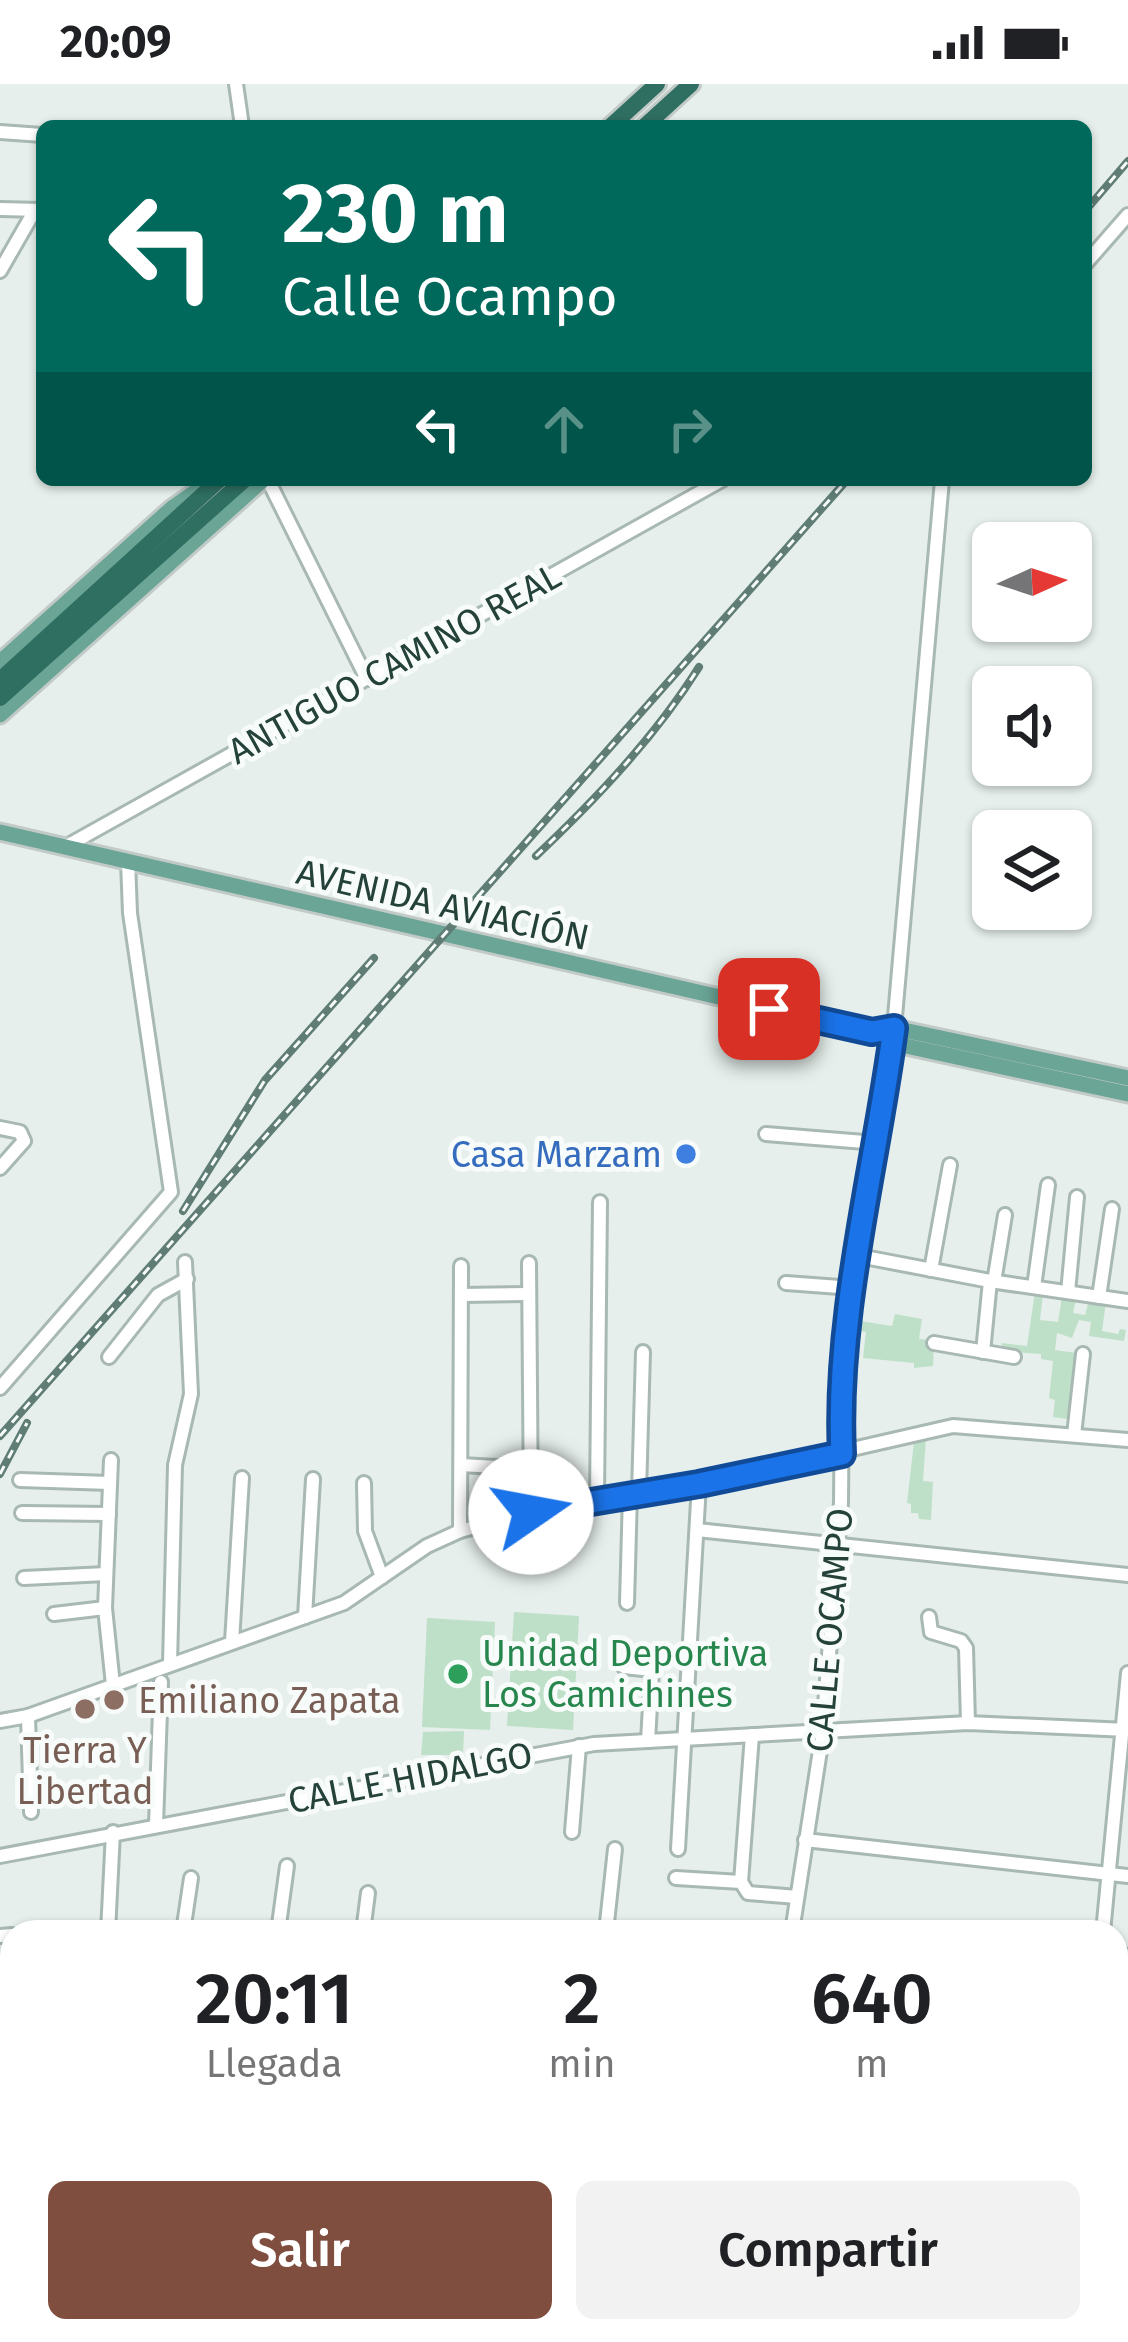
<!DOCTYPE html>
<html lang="es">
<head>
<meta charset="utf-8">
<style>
	body { margin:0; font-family:"Fira Sans",sans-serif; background:#f2f2f2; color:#202124; height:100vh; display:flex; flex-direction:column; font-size:45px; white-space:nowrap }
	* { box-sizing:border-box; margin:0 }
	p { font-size:39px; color:#757577 }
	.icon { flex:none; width:66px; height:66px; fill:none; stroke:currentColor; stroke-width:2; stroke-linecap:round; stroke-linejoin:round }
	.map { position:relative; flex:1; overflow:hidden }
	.side { position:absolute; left:0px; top:1836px; width:1128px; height:423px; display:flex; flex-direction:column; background:#fff; border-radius:36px 36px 0 0; box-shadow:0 3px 9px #0004 }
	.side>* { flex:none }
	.hud { position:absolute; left:36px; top:36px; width:1056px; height:366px; border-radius:18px; box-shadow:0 3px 9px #0004; background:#00695c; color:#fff; overflow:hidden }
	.needle { width:78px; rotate:87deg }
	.tools { position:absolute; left:972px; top:438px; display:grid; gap:24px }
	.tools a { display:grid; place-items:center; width:120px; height:120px; border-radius:18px; background:#fff; box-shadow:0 3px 9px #0004; font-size:60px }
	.pin { position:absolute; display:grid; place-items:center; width:102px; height:102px; color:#fff; margin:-51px; border-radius:24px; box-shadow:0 6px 18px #0006 }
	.me { position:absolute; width:132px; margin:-66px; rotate:78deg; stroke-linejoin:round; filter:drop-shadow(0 0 9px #0008) }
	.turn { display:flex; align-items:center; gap:42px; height:252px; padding:0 48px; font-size:54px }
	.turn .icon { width:156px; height:156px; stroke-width:2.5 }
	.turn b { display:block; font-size:84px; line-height:102px }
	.lanes { display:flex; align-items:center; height:114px; padding:0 48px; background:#0003; justify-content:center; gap:60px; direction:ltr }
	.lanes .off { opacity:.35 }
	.eta { display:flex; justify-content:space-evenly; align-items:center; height:204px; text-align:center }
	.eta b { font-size:72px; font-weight:600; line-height:84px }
	.primary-button { display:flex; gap:24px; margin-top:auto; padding:24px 48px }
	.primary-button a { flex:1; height:138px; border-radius:18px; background:#7f4e3f; color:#fff; font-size:48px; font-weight:600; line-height:138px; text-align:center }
	.primary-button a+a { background:#f2f2f2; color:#202124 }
	.status { display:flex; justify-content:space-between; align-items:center; height:84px; padding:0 60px; background:#fff; direction:ltr }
	.status svg { height:33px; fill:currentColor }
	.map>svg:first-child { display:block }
	.green { fill:#bfe0c8 }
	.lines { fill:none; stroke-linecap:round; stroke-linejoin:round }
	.minor-casing { stroke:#a8b8b2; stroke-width:18 }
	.major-casing { stroke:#c2cac8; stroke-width:21 }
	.highway-casing { stroke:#c2cac8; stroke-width:22 }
	.minor { stroke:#fff; stroke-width:12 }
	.major { stroke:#6aa596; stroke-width:15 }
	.highway { stroke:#2f6f62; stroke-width:16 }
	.rail-casing { stroke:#5f7d75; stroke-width:8 }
	.rail { stroke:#f7fbf9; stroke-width:3; stroke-dasharray:9; stroke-linecap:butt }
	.route-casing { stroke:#114b97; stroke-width:30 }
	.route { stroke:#1a73e8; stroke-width:21 }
	.shop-dot { fill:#3f7fe0; stroke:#f7fbf9; stroke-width:4.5 }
	.leisure-dot { fill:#2e9e5b; stroke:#f7fbf9; stroke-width:4.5 }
	.education-dot { fill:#8d6e63; stroke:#f7fbf9; stroke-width:4.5 }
	.labels { text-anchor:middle; stroke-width:10; stroke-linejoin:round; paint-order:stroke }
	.street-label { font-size:36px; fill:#24423a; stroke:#f7fbf9 }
	.shop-label { font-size:36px; fill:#366cbe; stroke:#f7fbf9; text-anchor:end }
	.leisure-label { font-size:36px; fill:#27864d; stroke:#f7fbf9; text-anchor:start }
	.education-label { font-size:36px; fill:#785e54; stroke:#f7fbf9; text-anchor:start }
</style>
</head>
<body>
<div class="status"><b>20:09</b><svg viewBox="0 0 49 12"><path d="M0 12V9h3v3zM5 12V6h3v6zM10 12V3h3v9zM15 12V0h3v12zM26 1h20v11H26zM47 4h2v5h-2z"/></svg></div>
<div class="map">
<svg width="1128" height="2258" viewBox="0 0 1128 2258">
	<rect width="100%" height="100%" fill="#e6efeb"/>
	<g class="green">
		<path d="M1035,1208L1043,1210L1040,1236L1058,1238L1062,1213L1076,1215L1073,1229L1085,1231L1088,1220L1083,1216L1106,1218L1102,1247L1118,1250L1120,1245L1126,1246L1124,1257L1089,1252L1091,1238L1079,1236L1072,1254L1057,1249L1055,1266L1077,1269L1068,1335L1053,1333L1055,1316L1049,1314L1053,1277L1041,1275V1270L1001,1267L1002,1259L1027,1262Z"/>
		<path d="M895,1230L922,1235L919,1255L934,1256L933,1282L914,1284V1279L863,1274L866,1248L855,1246L854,1236L892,1242Z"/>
		<path d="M926,1354L923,1397L933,1398L931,1436L919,1435L918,1429H911V1420L907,1419L914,1358Z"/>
		<path d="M514,1528L579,1532L573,1646L507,1642Z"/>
		<path d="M427,1534L495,1538L490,1646L422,1643Z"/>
		<path d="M464,1647L463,1671H421L423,1648Z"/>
		<path d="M0,1937L12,1939V2131L0,2123Z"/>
	</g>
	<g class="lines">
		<defs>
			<g id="minor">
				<path d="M236,0L242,42"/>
				<path d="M0,48L42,51"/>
				<path d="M0,125L41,126"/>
				<path d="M1086,179L1128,131"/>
				<path d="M0,187L35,126"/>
				<path d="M268,396L367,595"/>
				<path d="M65,763L722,396"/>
				<path d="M0,1044L20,1048L24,1057L0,1084"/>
				<path d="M766,1050L877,1059"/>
				<path d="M859,1172L990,1197L1128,1217"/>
				<path d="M529,1179L531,1428"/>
				<path d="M931,1186L950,1081"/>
				<path d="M994,1198L1005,1131"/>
				<path d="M786,1199L853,1204"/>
				<path d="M1034,1203L1048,1101"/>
				<path d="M1068,1208L1077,1113"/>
				<path d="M461,1211L529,1210"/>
				<path d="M1099,1213L1112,1125"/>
				<path d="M934,1259L1014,1273"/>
				<path d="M983,1268L990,1197"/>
				<path d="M109,1273L158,1211L187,1195"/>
				<path d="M0,1304L171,1108L130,829L128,777"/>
				<path d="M1074,1351L1083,1270"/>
				<path d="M111,1376L105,1524L113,1601"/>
				<path d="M461,1381L531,1385"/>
				<path d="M20,1396L110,1399"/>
				<path d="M364,1399L365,1447L382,1493"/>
				<path d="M639,1409L643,1268"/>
				<path d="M597,1414L600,1118"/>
				<path d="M22,1429L109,1430"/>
				<path d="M697,1446L1128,1491"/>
				<path d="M460,1447L461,1182"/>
				<path d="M24,1494L106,1490"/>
				<path d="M627,1519L630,1410"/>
				<path d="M54,1530L105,1524"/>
				<path d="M305,1533L313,1395"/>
				<path d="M929,1533L931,1548L961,1557L966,1564L968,1639"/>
				<path d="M232,1558L242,1394"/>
				<path d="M170,1580L175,1381L191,1310L185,1178"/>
				<path d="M624,1583L652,1586L648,1657"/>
				<path d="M28,1632L31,1728"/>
				<path d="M0,1637L28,1632L344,1519L427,1462L460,1447L531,1428L699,1400L953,1342L1128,1356"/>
				<path d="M156,1741L161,1598"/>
				<path d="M572,1748L579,1662"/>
				<path d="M805,1756L1128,1792"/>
				<path d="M678,1765L699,1400"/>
				<path d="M0,1772L594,1660L968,1639L1128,1646"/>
				<path d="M676,1794L741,1798L748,1809L797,1813"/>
				<path d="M741,1798L752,1651"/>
				<path d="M69,1848L108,1846"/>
				<path d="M108,1848L113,1748"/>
				<path d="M183,1848L191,1794"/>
				<path d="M278,1848L287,1782"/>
				<path d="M363,1848L368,1809"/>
				<path d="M606,1848L615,1765"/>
				<path d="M792,1848L823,1647L841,1418L842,1309L853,1204L894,944L942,396"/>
				<path d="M1103,1848L1128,1589"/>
				<path d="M0,1852L12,1851"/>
				<path d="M1116,1870L1128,1872"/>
				<path d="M0,1934L12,1935"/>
				<path d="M1116,2053H1128"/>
				<path d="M1116,2198L1128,2082"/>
				<path d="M757,2258L758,2247"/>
				<path d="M1004,2258L1006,2247"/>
				<path d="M1075,2258L1077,2247"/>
			</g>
			<g id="major">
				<path d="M0,578L172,424L205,401"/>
				<path d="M0,631L263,396"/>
				<path d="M0,748L872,948L906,962L1128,1010"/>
				<path d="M872,948L894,944L1128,994"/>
				<path d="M0,2145L12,2153"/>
				<path d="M150,2247L166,2258"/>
			</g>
			<g id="highway">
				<path d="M611,42L657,0"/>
				<path d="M645,42L691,0"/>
				<path d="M0,596L219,396"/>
				<path d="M0,614L244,396"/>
				<path d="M0,2178L12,2186"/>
				<path d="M0,2211L12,2219"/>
				<path d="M0,2228L12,2242"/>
				<path d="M17,2247L27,2258"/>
				<path d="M55,2247L71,2258"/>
				<path d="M102,2247L118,2258"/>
			</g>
		</defs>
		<use href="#minor" class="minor-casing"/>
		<use href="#major" class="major-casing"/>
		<use href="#highway" class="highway-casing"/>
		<use href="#minor" class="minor"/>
		<use href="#major" class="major"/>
		<use href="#highway" class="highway"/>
		<defs>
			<g id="rail">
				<path d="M1086,126L1128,77"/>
				<path d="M536,772C596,715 655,653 699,583"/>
				<path d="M183,1127L265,996L374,874"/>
				<path d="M0,1352L847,396"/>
				<path d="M0,1390L27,1339"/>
			</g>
		</defs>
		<use href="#rail" class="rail-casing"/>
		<use href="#rail" class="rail"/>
	</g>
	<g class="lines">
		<defs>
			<path id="route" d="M531,1428L699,1400L842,1370C835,1231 876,1082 894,944L872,948L769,925"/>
		</defs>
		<use href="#route" class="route-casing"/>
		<use href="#route" class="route"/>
	</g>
	<circle class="shop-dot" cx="686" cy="1070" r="12"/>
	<circle class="leisure-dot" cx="458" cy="1590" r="12"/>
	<g class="education-dot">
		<circle cx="114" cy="1616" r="12"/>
		<circle cx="85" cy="1625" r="12"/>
	</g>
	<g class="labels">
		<g class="street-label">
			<text transform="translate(394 579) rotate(-29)" y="13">ANTIGUO CAMINO REAL</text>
			<text transform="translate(443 820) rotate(13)" y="13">AVENIDA AVIACIÓN</text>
			<text transform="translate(829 1546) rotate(-85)" y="13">CALLE OCAMPO</text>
			<text transform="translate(410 1693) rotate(-11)" y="13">CALLE HIDALGO</text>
		</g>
		<g class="shop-label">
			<text x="662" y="1083">Casa Marzam</text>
		</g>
		<g class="leisure-label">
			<text x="482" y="1582">Unidad Deportiva<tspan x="482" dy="41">Los Camichines</tspan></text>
		</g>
		<g class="education-label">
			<text x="138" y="1629">Emiliano Zapata</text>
			<text x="85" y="1679" text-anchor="middle">Tierra Y<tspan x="85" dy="41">Libertad</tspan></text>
		</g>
	</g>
</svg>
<div class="tools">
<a><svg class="needle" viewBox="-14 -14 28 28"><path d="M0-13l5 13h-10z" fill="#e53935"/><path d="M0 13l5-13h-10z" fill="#757577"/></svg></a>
<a><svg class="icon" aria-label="sound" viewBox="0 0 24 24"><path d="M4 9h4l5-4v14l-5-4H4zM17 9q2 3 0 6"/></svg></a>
<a><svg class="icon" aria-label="layers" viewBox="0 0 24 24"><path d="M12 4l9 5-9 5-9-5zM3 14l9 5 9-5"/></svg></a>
</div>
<div class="pin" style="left:769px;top:925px;background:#d93025"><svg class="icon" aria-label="arrive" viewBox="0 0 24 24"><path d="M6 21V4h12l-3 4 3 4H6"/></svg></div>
<svg class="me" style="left:531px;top:1428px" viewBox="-20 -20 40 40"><circle r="19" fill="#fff"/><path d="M0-13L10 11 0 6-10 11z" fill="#1a73e8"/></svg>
<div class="hud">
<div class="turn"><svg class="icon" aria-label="left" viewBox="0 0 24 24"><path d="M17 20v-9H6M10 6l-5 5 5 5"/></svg><div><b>230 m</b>Calle Ocampo</div></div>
<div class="lanes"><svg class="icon" aria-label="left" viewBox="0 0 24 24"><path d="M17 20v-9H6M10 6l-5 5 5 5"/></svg><svg class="icon off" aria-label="ahead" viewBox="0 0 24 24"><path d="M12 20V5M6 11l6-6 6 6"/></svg><svg class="icon off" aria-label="right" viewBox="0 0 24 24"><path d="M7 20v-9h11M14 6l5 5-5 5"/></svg></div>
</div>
<section class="side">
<div class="eta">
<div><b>20:11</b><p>Llegada</p></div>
<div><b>2</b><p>min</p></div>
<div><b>640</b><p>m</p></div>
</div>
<div class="primary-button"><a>Salir</a><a>Compartir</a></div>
</section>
</div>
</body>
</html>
